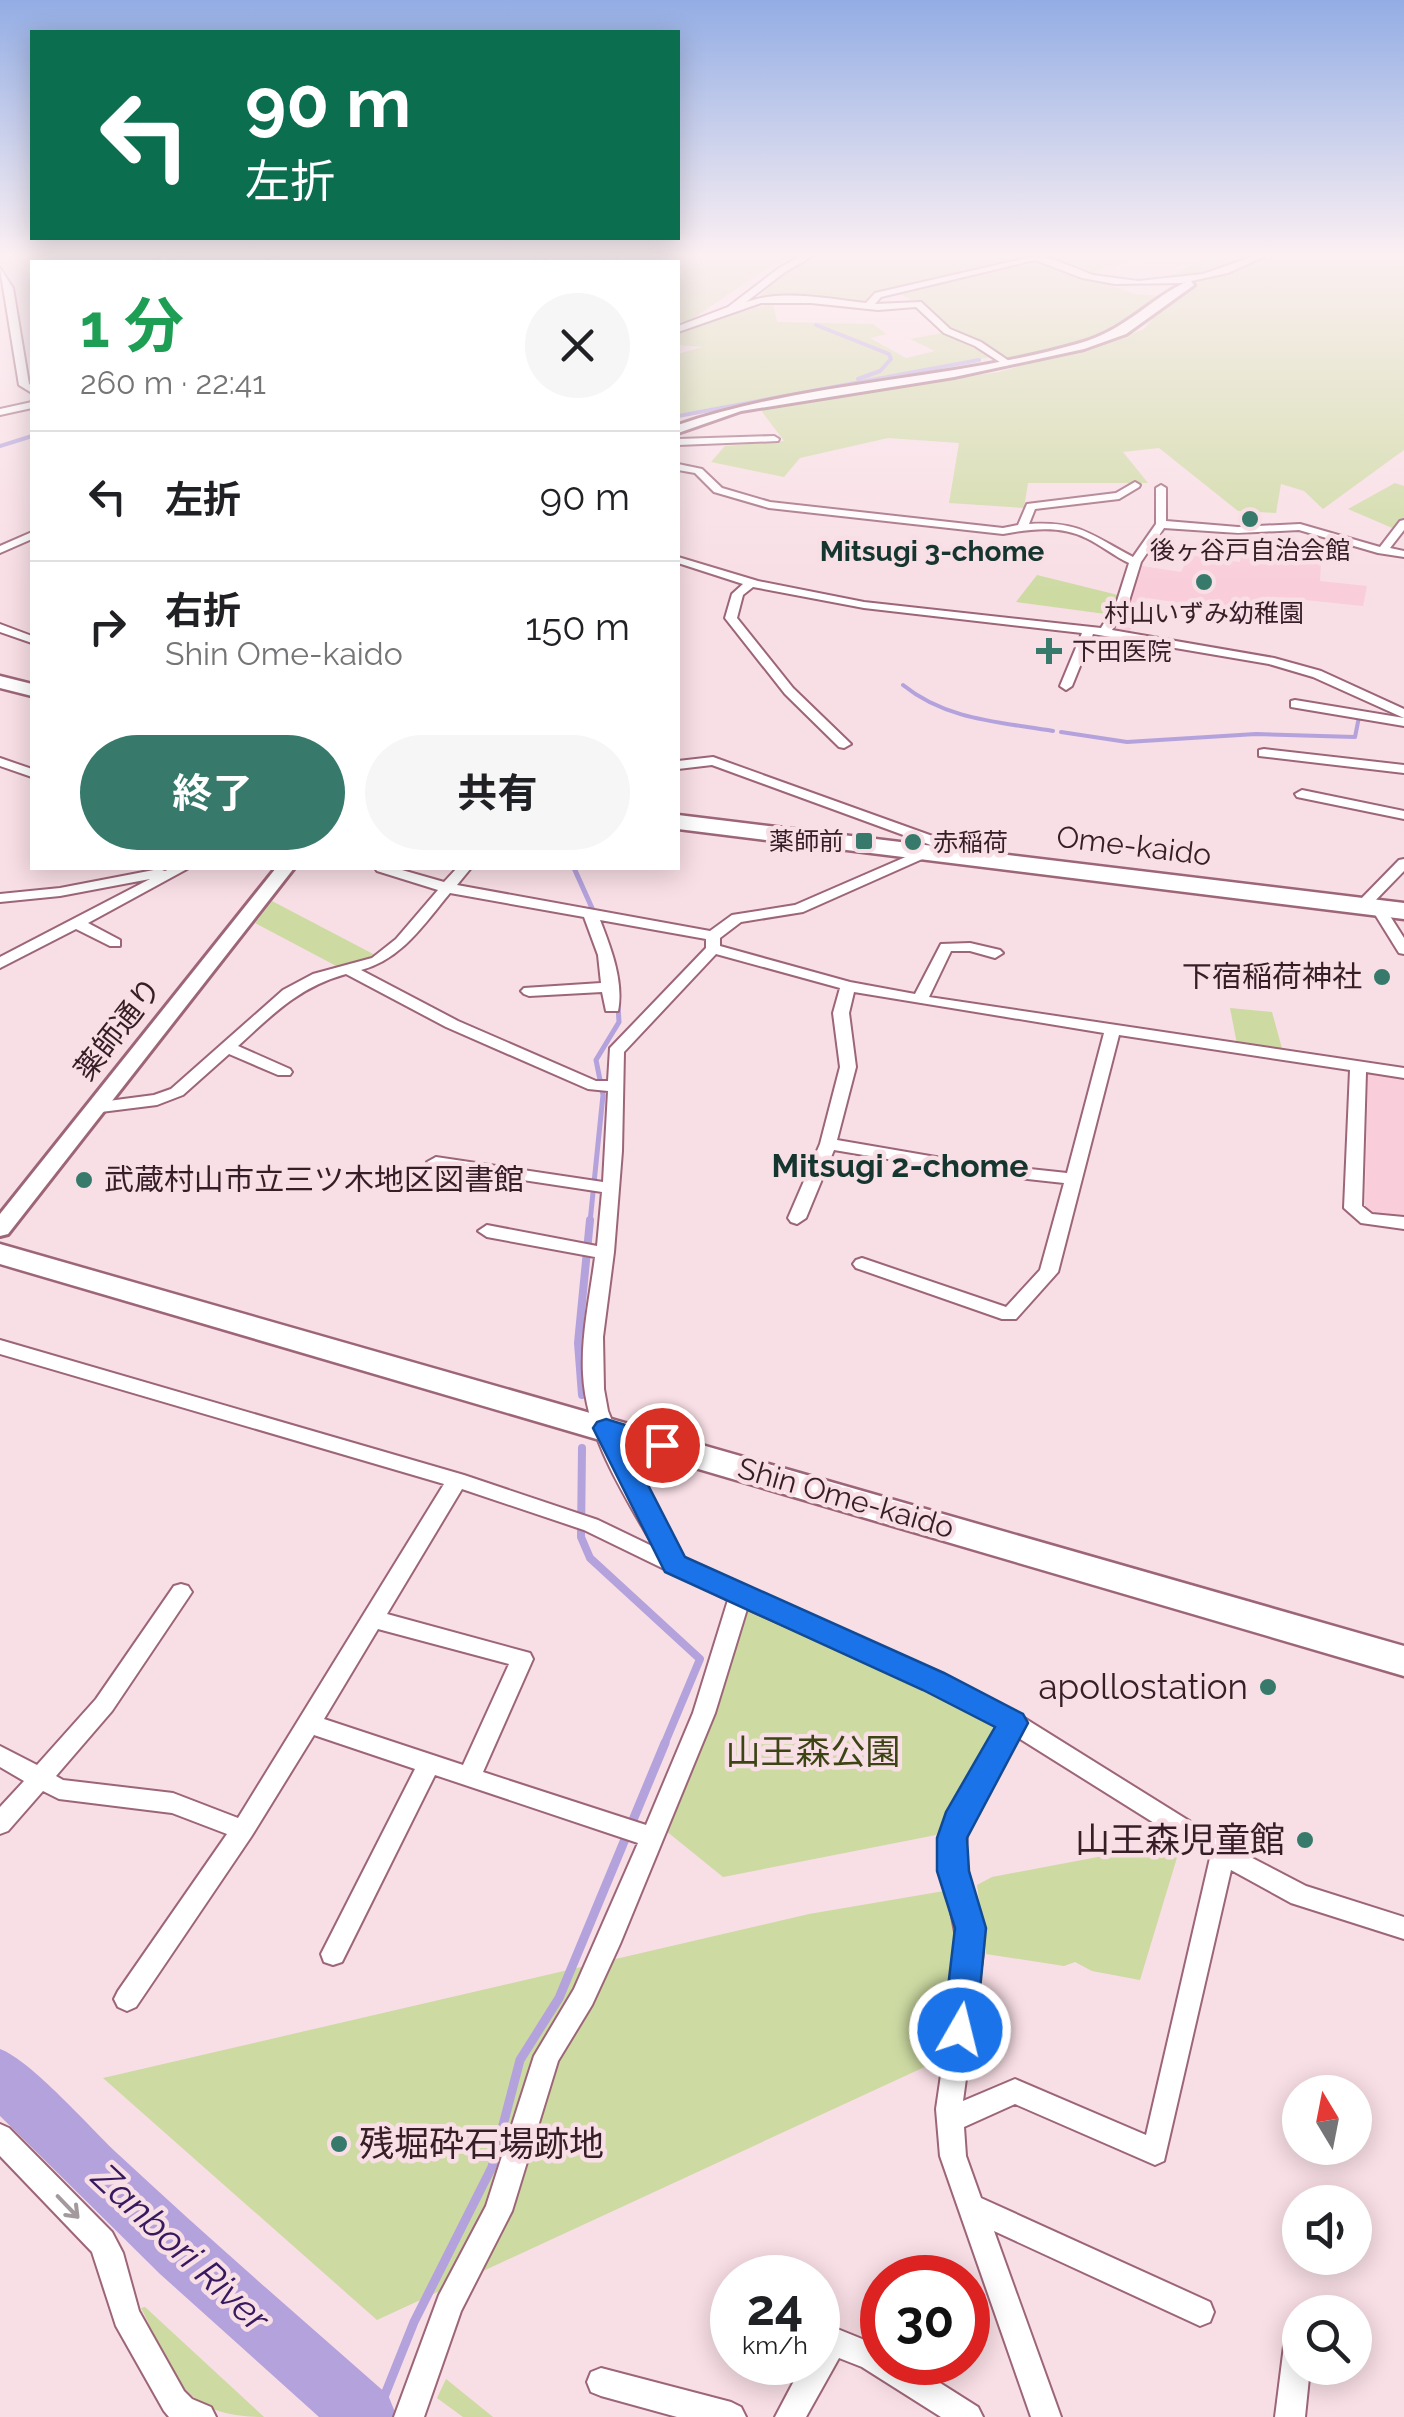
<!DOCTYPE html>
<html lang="ja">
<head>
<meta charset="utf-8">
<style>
	body { margin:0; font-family:Raleway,"Noto Sans JP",sans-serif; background:#f6f6f6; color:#202124; height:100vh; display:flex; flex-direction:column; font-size:38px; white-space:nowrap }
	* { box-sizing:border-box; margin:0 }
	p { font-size:32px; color:#757577 }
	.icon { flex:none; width:55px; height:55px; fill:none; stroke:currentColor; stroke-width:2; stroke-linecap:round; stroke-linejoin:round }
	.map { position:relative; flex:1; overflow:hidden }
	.sheet { position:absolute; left:30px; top:260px; width:650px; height:610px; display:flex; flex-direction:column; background:#fff; border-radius:0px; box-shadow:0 5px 25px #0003 }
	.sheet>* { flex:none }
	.banner { position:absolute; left:30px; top:30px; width:650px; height:210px; border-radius:0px; box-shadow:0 5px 25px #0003; background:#0b6e4f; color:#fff; overflow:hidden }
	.needle { width:65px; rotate:350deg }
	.buttons { position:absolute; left:1282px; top:2075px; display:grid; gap:20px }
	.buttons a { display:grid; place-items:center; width:90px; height:90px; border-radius:50%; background:#fff; box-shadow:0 5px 25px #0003; font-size:50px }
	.speed { position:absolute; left:710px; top:2255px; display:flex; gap:20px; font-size:50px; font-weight:700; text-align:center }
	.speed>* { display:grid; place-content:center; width:130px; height:130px; border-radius:50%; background:#fff; box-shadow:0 5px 25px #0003; line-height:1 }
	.speed small { font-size:25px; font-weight:400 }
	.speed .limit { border:15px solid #d22; background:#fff; color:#111 }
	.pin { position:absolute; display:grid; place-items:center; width:85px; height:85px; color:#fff; margin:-42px; border:5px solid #fff; border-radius:50%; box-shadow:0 2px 10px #0007 }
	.me { position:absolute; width:110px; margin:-55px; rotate:8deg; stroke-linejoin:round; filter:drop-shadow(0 0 8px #0008) }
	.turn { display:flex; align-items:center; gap:35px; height:210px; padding:0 50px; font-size:45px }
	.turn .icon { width:130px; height:130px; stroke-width:2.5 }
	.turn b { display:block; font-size:70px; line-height:85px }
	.round { display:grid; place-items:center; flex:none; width:105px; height:105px; border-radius:52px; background:#f6f6f6 }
	.head { display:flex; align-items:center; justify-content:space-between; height:170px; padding:0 50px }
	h1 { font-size:60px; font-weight:700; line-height:75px; color:#1e9e55 }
	.action { display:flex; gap:20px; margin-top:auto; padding:20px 50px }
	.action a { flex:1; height:115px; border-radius:60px; background:#377a6c; color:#fff; font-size:40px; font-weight:700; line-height:115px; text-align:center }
	.action a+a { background:#f6f6f6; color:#202124 }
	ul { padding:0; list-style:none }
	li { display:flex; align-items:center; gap:30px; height:130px; padding:0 50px; border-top:2px solid #e0e0e0 }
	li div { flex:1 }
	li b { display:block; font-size:38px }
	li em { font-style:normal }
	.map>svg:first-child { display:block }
	.built { fill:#f9cdda }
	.green { fill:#cddaa2 }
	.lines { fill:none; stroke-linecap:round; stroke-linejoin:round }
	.stream-far3 { stroke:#b4a2dd; stroke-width:4 }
	.stream-far2 { stroke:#b4a2dd; stroke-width:5 }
	.stream-far1 { stroke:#b4a2dd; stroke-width:8 }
	.stream { stroke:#b4a2dd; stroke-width:9 }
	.river { fill:#b4a2dd; fill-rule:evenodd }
	.minor-casing { stroke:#9d6578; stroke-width:4 }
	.tertiary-casing { stroke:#9d6578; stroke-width:6 }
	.primary-casing { stroke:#9d6578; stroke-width:5 }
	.minor { fill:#fff; fill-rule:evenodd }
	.tertiary { fill:#fff; fill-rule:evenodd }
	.primary { fill:#fff; fill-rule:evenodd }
	.oneway { stroke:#a49a9d }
	.route { fill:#1a73e8; stroke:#114b97; stroke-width:2.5 }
	.poi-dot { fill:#377a6c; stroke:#f8dee5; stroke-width:4 }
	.labels { text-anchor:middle; stroke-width:9; stroke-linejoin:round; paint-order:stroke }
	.far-poi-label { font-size:25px; fill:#351e26; stroke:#f8dee5 }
	.far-neighbourhood-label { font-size:28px; font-weight:bold; fill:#15352f; stroke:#f8dee5 }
	.street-label { font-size:30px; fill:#351e26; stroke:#f8dee5 }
	.poi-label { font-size:30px; fill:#351e26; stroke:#f8dee5; text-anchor:end }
	.neighbourhood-label { font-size:32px; font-weight:bold; fill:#15352f; stroke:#f8dee5 }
	.near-poi-label { font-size:35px; fill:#351e26; stroke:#f8dee5; text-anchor:end }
	.near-park-label { font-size:35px; fill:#3c4414; stroke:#f8dee5 }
	.near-water-label { font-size:38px; font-style:italic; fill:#36195f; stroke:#f8dee5 }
</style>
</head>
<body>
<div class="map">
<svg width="1404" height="2417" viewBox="0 0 1404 2417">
	<rect width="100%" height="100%" fill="#f8dee5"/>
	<g class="built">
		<path d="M1242,544L1312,549L1310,561L1321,563L1320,581L1367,586L1363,606L1277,597L1275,609L1266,608L1263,615L1147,598L1130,631L1113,628L1136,565L1181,572L1189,555L1240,562Z"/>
		<path d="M1372,1071L1404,1076V1217L1374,1214L1365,1209L1368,1073Z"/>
	</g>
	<g class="green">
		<path d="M180,254H512L505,262H160Z"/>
		<path d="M648,254H803L773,264L689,321L678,323V262H641Z"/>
		<path d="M819,254H1039L873,293L868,305L811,298H758L792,264Z"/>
		<path d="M1047,254H1153L1093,272Z"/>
		<path d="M1210,254H1404V450L1323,509L1304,491L1281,484L1276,513L1238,511L1159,448L1123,452L1148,483H1028L1024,508L949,503L959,443L888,438L800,458L784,477L711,462L725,446L784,441L760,409L999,372L1143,330L1181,285L1165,279Z"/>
		<path d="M1036,259L1134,294L1161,296C1125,340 1062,351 1010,364L949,331L925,306L898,293Z"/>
		<path d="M773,303L777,322L873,324L886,334L870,338L906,358L935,351L910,339L942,333L992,357L678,414V354L702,347L678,345V330Z"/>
		<path d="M1395,483L1404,486V533L1348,509Z"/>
		<path d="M1037,575L1122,596L1113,615L1016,602Z"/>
		<path d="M272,901L375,955L342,969L255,923Z"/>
		<path d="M1230,1008L1272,1012L1283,1052L1237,1044Z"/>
		<path d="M749,1609L1001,1723L936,1835L723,1877L665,1830L713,1716Z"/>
		<path d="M1182,1841L1140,1980L1092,1971L1075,1962L1064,1966L986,1954L977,1885L992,1877Z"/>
		<path d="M950,1890L964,1944L944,2058L377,2320L103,2078L809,1914Z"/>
		<path d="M145,2307L264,2417C180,2417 174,2373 141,2308Z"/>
		<path d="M446,2379L493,2417H463L437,2398Z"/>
	</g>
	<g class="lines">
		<g class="stream-far3">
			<path d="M581,254L591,259L589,262"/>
			<path d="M816,325L889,354L891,359L880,371L858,379"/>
			<path d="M678,416L979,360"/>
			<path d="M0,446L32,436"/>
			<path d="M903,685C946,720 1000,722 1053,731"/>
			<path d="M1061,732L1127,742L1256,734L1355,737L1359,717"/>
		</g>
		<g class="stream-far2">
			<path d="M574,868L596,917"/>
			<path d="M590,1222L603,1095L596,1060L619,1022L618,1005"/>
		</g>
		<g class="stream-far1">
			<path d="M582,1395L578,1343L590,1220"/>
			<path d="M582,1448L581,1537L590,1558L700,1659L664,1745"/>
		</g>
		<path class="stream" d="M376,2417L414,2322L492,2167L520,2060L559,1998L665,1743"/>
		<path class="river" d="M0,2049C32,2061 90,2128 119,2155C207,2237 298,2316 388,2395L397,2417H319L160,2274L0,2116Z"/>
		<defs>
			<g id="minor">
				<path d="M173,254H185L161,262H150Z"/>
				<path d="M539,254H547L543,262H535Z"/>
				<path d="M805,254H816L785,272L746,302C782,289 829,299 866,303L875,293L1035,256L1053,259L1093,275L1138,281L1203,274L1260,254H1270L1228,273L1182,283L1115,284L1082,278L1035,260L881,297L875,304L921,302L950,329L981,342L1009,361L1011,363L1006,366L975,346L944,333L916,307L878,310L811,303H761L678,332V326L728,307L779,268Z"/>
				<path d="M610,255L617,257L611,262H603Z"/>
				<path d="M273,259L277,262H267L268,260Z"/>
				<path d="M0,268L13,288L29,384L32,386V393L19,385Z"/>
				<path d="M32,402V408L0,415V409Z"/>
				<path d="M774,436L779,439L778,441L678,445V439Z"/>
				<path d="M678,464L702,469L722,488L770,502L1003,528L1018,525L1027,504L1116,493L1135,482L1140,485L1139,487L1119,499L1035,509L1029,524C1080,521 1091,535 1133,557L1156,524V488L1161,485L1166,488V521L1238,527L1300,524L1380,547L1400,521L1404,520V530L1390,548L1404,551V557L1378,553L1299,530L1238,533L1164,528L1141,562L1129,601L1112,630L1274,658L1321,671L1404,709V718L1313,677L1269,664L1093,634L1072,686L1066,690L1060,686L1082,633L864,608L753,587L743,595L737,618L793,688L851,744L844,748L839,747L785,694L725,618L732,594L743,584L678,563V557L758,581L864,602L1101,628L1117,601L1129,563C1114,556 1101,545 1086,538C1061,525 1029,529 1003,534L769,508L714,492L695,473L678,470Z"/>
				<path d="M32,532V539L0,553V546Z"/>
				<path d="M0,624L32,636V643L0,632Z"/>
				<path d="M1295,700L1404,718V726L1291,707V701Z"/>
				<path d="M1264,749L1404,765V773L1259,756V750Z"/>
				<path d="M713,757L938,838L947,844L949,855L947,858H937L933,846L928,844L712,765L678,769V761Z"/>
				<path d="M0,758L32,769V777L0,766Z"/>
				<path d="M1302,790L1404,811V819L1297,797L1295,794Z"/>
				<path d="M924,849L929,850V856L803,912L741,922L720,938V946L850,982L915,994L941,944L970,943L1000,950L1003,953L995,958L970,951H951L929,997L1404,1068V1078L1366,1072L1362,1206L1372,1214L1404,1217V1229L1361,1223L1344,1208L1350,1070L1119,1035L1058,1272L1016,1319H1002L856,1268L853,1264L856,1260L862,1258L1006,1307L1040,1270L1064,1183L965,1172L834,1150L806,1218L797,1224L791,1222L788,1218L820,1144L840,1067L833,1013L840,988L716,954L624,1052L622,1151L614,1252L603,1337L604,1389L608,1411L626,1456L683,1561L942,1675L1021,1716L1231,1847L1306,1886L1404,1917V1939L1291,1903L1231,1870L1164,2161L1155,2165L1015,2104L964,2127L966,2156L981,2198L1210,2302L1214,2312L1210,2322L1200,2326L994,2231L1061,2417H1031L940,2156L936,2109L959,1952L943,1871L942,1839L949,1815L999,1726L926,1687L747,1609L715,1713L620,1944L592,2005L558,2061L512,2211L461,2311L424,2417H394L439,2295L486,2206L534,2056L574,1989L638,1843L435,1775L342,1962L333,1965L324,1962L321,1954L415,1769L314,1735L251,1837L136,2007L127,2011L118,2007L114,1999L118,1991L227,1834L172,1813L59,1799L43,1791L8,1831L0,1834V1807L24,1781L0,1767V1746L37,1765L96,1699L174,1586L181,1584L188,1586L192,1592L188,1598L112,1711L56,1776L63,1780L173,1793L238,1818L444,1484L0,1354V1340L464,1475L598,1520L654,1547C624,1494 586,1437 583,1374C581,1335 590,1296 595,1257L487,1237L478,1231L487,1225L597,1246L602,1192L436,1167L427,1162L436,1157L603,1182L608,1091L588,1089L446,1027L346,974C299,987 273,1014 238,1046L290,1069L292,1072L290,1075H278L229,1054L183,1095L157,1105L93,1113L85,1108L93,1103L154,1095L171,1089L283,990L313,974L372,958L396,939L438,890L377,871L375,868H395L444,882L457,868H471L457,885L710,931L732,915L795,905ZM450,893L584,917L598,955L601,983L524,988L521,991L524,994L529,996L602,992L606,1011H618C624,982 611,948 600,920L706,939V948L610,1048L608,1081H596L458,1021L361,970C402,959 424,924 450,893ZM854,992L1104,1033L1067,1173L965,1162L837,1140L856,1067L849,1013ZM462,1489L584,1530L728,1600L693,1713L646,1825L483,1772L533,1659L530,1653L387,1614ZM378,1629L509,1664L463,1765L324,1719ZM1017,1737L1210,1858L1146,2135L1015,2079L963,2101L983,1952L965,1855L968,1824Z"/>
				<path d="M1404,859V871L1367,909H1357V903L1399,860Z"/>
				<path d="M172,868L187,869L88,923L120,940V946H110L76,929L0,968V957L150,879L60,896L0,902V894L60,888L159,869L165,871Z"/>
				<path d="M1378,904L1383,905L1404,938V954L1399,953L1371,908Z"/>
				<path d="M0,2124L9,2128L112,2232L123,2253L139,2311L184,2391L192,2399L211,2407L216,2417H169L164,2411L116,2326L92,2252L0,2156Z"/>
				<path d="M1300,2316V2368H1310L1305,2417H1275L1286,2330L1290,2320Z"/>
				<path d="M835,2328L882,2347V2362H907L978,2407L983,2417H941L862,2367L839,2358L806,2417H775L804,2362H818V2338Z"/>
				<path d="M601,2368L731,2402L741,2407L746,2417H677L601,2396L591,2392L587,2382L591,2372Z"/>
			</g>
			<g id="tertiary">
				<path d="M1190,280L1194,285L1126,334L1084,349L954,377L741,411L678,433V425C807,381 946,381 1077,344C1128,330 1148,299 1190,280Z"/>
				<path d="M276,868H294L8,1234L0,1236V1214Z"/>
			</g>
			<g id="primary">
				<path d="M0,676L32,684V696L0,688Z"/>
				<path d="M678,815L1404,903V919L678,829Z"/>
				<path d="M0,1244L1404,1646V1676L0,1264Z"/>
			</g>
		</defs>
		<use href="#minor" class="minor-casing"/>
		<use href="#tertiary" class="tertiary-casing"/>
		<use href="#primary" class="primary-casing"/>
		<use href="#minor" class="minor"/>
		<use href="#tertiary" class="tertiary"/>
		<use href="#primary" class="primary"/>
	</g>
	<defs><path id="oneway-shaft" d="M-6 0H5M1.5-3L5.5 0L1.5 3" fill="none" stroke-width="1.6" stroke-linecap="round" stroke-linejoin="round" transform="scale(2.5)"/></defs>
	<use class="oneway" href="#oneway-shaft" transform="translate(68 2207) rotate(46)"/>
	<linearGradient id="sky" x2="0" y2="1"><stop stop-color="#93ade4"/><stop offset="0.43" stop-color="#fcf0f3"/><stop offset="1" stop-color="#fcf0f3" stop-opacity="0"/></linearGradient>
	<rect width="1404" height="592" fill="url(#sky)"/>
	<path class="route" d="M606,1419L671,1439L674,1445L671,1452L662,1455L627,1444L685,1557L944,1673L1023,1714L1028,1723L967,1838L969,1871L986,1928L976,2030L971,2041L960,2046L948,2041L943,2030L955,1928L937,1871V1838L946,1812L995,1727L923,1690L665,1572L593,1428L597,1422Z"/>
	<g class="poi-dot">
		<circle cx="1250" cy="519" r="10"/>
		<circle cx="1204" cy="582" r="10"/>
		<path d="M1044 636h10v10h10v10h-10v10h-10v-10h-10v-10h10z"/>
		<rect x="854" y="831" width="20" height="20" rx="5"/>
		<circle cx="913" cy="842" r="10"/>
		<circle cx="1382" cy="977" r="10"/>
		<circle cx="84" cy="1180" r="10"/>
		<circle cx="1268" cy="1687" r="10"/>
		<circle cx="1305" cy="1840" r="10"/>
		<circle cx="339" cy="2144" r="10"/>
	</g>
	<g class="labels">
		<g class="far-poi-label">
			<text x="1250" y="559">後ヶ谷戸自治会館</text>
			<text x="1204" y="622">村山いずみ幼稚園</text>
			<text x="1072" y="660" text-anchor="start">下田医院</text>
			<text x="844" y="850" text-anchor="end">薬師前</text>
			<text x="933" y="851" text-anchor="start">赤稲荷</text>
		</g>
		<g class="far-neighbourhood-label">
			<text x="932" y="561">Mitsugi 3-chome</text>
		</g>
		<g class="street-label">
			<text transform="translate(1134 846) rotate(7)" y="10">Ome-kaido</text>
			<text transform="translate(118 1029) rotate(-52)" y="10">薬師通り</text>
			<text transform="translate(846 1498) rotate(16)" y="10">Shin Ome-kaido</text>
		</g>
		<g class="poi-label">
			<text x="1362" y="987">下宿稲荷神社</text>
			<text x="104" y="1190" text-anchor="start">武蔵村山市立三ツ木地区図書館</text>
		</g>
		<g class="neighbourhood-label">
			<text x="900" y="1177">Mitsugi 2-chome</text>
		</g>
		<g class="near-poi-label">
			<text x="1248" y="1699">apollostation</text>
			<text x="1285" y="1852">山王森児童館</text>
			<text x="359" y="2156" text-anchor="start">残堀砕石場跡地</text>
		</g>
		<g class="near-park-label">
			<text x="813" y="1764">山王森公園</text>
		</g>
		<g class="near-water-label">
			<text transform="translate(181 2248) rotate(43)" y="13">Zanbori River</text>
		</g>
	</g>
</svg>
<div class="buttons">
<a><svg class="needle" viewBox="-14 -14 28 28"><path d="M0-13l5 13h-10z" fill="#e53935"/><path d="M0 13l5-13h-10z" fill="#757577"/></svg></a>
<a><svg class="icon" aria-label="sound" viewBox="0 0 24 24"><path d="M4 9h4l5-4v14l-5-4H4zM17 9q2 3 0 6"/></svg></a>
<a><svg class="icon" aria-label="search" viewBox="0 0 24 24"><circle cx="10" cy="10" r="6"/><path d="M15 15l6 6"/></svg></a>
</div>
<div class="speed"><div>24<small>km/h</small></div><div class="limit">30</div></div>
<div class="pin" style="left:662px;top:1445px;background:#d93025"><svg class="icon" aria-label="arrive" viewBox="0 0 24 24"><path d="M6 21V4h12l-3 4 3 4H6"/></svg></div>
<svg class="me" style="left:960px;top:2030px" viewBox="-20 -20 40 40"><circle r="17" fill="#1a73e8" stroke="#fff" stroke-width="3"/><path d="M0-11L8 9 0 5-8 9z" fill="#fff"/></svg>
<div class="banner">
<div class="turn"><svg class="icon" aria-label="left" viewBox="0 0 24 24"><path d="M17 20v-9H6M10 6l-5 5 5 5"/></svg><div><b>90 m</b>左折</div></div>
</div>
<section class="sheet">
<div class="head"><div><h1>1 分</h1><p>260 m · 22:41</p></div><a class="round"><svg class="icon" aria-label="close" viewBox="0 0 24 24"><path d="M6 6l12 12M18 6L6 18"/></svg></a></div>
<ul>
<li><svg class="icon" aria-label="left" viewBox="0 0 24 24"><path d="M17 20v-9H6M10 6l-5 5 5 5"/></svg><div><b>左折</b></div><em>90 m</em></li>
<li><svg class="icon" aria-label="right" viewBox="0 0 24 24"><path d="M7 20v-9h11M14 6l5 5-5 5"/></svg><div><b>右折</b><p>Shin Ome-kaido</p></div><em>150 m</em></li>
</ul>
<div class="action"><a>終了</a><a>共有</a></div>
</section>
</div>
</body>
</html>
